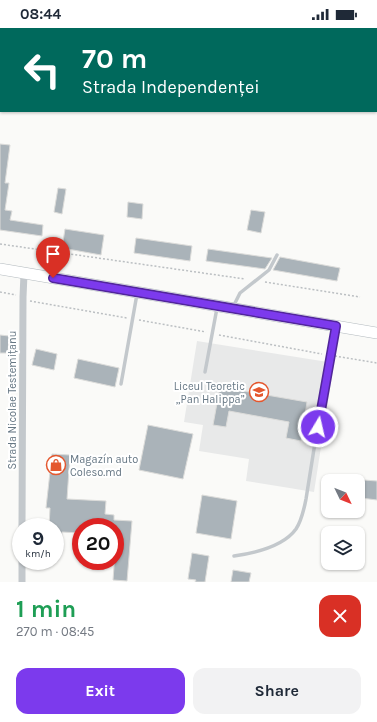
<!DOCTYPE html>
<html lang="en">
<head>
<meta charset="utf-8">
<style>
	body { margin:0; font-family:Karla,sans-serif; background:#f2f2f3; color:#1f2937; height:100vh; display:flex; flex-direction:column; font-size:15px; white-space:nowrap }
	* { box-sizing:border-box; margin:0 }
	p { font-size:13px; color:#747a83 }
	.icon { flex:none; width:22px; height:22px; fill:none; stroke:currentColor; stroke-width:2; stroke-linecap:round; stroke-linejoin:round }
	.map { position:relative; height:554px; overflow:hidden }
	.sheet { display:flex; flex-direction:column; background:#fff; flex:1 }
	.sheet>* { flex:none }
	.top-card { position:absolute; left:0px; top:0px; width:377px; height:84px; box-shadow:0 1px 3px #0004; background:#00695c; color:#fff; overflow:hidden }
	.needle { width:26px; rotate:133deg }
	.controls { position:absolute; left:321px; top:446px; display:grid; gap:8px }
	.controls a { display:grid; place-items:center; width:44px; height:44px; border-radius:8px; background:#fff; box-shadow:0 1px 3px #0004; font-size:20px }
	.speed { position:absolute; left:12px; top:490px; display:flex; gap:8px; font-size:20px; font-weight:700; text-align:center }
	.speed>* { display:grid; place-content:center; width:52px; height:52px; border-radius:50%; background:#fff; box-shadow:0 1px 3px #0004; line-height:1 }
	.speed small { font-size:10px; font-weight:400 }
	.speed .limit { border:6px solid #d22; background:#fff; color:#111 }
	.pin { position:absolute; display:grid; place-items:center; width:34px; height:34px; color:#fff; margin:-41px -17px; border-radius:50% 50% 50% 0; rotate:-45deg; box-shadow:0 0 4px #0007 }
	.pin .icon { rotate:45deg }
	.me { position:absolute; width:44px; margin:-22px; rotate:9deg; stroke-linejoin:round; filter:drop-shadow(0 0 3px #0008) }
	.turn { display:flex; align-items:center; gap:14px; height:84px; padding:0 16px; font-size:18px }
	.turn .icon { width:52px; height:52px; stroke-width:2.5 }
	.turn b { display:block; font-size:28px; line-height:34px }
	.round { display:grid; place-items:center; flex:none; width:42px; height:42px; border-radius:12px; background:#f2f2f3 }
	.head { display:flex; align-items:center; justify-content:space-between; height:68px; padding:0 16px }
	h1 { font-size:24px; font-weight:700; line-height:30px; color:#1e9e55 }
	.cta { display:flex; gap:8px; margin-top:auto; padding:8px 16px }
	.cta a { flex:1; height:46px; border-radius:12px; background:#7c3aed; color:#fff; font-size:16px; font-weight:700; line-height:46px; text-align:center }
	.cta a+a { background:#f2f2f3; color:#1f2937 }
	.status { display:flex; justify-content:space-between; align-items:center; height:28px; padding:0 20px; background:#fff; direction:ltr }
	.status svg { height:11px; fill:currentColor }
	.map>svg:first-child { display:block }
	.built { fill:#e8e9e9 }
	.building { fill:#aab3b9; stroke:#dcdcda }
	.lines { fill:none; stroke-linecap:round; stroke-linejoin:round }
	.secondary-casing { stroke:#b3babf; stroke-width:12 }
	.path { stroke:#bbbfc2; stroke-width:1.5; stroke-dasharray:2 2; stroke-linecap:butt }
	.lane { stroke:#c3c8cc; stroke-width:3.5 }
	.street { stroke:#c3c8cc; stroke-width:7 }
	.secondary { stroke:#fff; stroke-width:11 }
	.route-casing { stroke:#51269a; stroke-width:10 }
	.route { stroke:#7c3aed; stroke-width:7 }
	.labels { text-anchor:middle; stroke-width:4; stroke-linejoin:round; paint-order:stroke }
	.poi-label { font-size:11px; fill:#657683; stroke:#fff; text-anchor:end }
	.street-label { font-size:11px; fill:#657683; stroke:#fff }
</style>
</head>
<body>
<div class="status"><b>08:44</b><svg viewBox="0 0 49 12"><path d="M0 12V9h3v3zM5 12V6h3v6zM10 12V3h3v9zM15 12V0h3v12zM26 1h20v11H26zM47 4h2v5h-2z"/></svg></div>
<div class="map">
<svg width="377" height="554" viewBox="0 0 377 554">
	<rect width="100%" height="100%" fill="#fafaf8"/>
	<path class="built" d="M197,313L334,335L314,464L246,453L249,431L199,423L203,397L184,394Z"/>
	<g class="building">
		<path d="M0,116L10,117L5,155H9L5,182L12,183L10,192L43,197L42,208L0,202Z"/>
		<path d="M58,160L66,161L62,186L54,184Z"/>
		<path d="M128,174L143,176L142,191L127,189Z"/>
		<path d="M251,182L265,184L261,205L247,202Z"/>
		<path d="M65,201L104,207L101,227L62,220Z"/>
		<path d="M136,210L192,218L190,233L134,225Z"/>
		<path d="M208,221L272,230L265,241L206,233Z"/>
		<path d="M280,229L340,240L337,253L273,242Z"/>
		<path d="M0,307L9,308L8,325H0Z"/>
		<path d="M36,321L57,326L54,342L32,337Z"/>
		<path d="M78,331L119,340L115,359L74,350Z"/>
		<path d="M220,359L307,374L301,413L286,410L289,394L229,383L226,399L213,397Z"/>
		<path d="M148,397L193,406L183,451L139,442Z"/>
		<path d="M52,426L70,427L67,471L106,473L105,486L114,487V492L132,493L127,553L113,552L117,499H81V505L62,504L61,522H55V499H49L50,480H46Z"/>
		<path d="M364,452L377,453V472L361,470Z"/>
		<path d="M202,467L237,473L231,511L196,505Z"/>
		<path d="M192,525L209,528L205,554H195L196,552L188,551Z"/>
		<path d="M233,542L251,545L249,554H231Z"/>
	</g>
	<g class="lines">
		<defs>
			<path id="secondary" d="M0,241L377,305"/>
		</defs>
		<use href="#secondary" class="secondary-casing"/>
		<g class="path">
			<path d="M0,216L245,251"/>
			<path d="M265,254L360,269"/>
			<path d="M0,264L16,267"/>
			<path d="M30,273L127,290"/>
			<path d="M139,292L206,304"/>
			<path d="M219,307L322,326"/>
			<path d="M335,328L377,335"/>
		</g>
		<g class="lane">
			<path d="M233,279L240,265L269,242L277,227"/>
			<path d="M205,344L217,280"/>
			<path d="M121,356L137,266"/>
			<path d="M234,528C255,525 283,519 296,501C302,492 304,481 306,471L329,327L335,299"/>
		</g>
		<g class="street">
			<path d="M22,499L23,269L24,246"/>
			<path d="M22,554V533"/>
		</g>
		<use href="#secondary" class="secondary"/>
	</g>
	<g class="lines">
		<defs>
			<path id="route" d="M53,250L336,298L318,399"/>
		</defs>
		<use href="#route" class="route-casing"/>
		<use href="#route" class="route"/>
	</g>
	<defs>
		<symbol id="school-ring" viewBox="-11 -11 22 22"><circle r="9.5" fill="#fff" stroke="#e4572e" stroke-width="1.5"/><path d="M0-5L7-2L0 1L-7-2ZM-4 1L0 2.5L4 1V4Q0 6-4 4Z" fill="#e4572e"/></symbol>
		<symbol id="shop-ring" viewBox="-11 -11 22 22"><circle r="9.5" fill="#fff" stroke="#e4572e" stroke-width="1.5"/><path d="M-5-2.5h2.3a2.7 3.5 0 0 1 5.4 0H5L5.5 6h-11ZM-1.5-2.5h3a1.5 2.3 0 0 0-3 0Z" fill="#e4572e"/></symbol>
	</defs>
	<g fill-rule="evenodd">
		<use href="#school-ring" x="248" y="353" width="22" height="22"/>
		<use href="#shop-ring" x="45" y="426" width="22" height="22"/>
	</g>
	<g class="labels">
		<g class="poi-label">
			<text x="245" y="362">Liceul Teoretic<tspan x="245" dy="13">„Pan Halippa”</tspan></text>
			<text x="70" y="435" text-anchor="start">Magazín auto<tspan x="70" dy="13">Coleso.md</tspan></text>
		</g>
		<g class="street-label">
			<text transform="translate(12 372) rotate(-90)" y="4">Strada Nicolae Testemițanu</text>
		</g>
	</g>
</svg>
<div class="controls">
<a><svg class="needle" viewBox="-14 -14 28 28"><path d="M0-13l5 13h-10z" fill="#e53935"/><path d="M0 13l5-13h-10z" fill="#747a83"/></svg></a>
<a><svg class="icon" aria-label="layers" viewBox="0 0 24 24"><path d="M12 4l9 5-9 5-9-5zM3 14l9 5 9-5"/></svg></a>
</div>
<div class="speed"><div>9<small>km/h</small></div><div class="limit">20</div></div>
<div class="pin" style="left:53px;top:250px;background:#d93025"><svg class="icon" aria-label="arrive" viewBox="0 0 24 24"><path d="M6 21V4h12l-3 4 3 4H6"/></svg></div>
<svg class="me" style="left:318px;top:399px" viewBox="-20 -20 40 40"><circle r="17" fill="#7c3aed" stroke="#fff" stroke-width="3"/><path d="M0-11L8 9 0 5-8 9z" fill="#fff"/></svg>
<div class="top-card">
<div class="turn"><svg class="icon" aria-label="left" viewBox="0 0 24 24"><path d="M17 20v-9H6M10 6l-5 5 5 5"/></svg><div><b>70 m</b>Strada Independenței</div></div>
</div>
</div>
<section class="sheet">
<div class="head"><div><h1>1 min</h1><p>270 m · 08:45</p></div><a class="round" style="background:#d93025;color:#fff"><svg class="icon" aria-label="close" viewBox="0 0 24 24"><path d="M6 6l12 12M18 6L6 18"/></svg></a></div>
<div class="cta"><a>Exit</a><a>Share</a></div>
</section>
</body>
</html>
